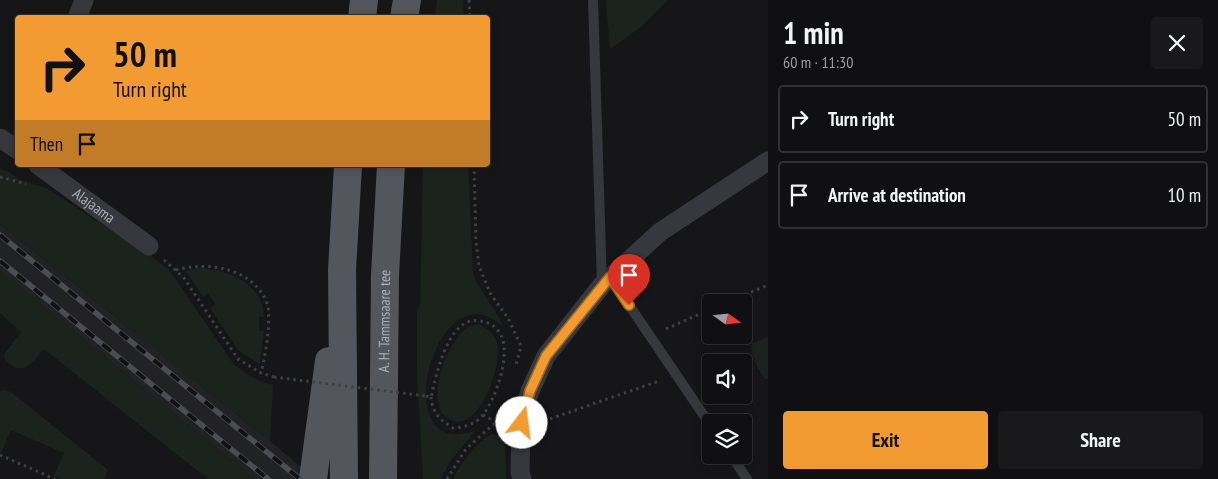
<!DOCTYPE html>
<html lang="en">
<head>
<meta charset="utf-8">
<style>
	body { margin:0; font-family:"PT Sans Narrow",sans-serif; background:#19191b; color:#f1f3f6; height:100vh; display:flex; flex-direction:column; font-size:19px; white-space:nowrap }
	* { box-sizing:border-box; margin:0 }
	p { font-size:16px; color:#9c9d9f }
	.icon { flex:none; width:28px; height:28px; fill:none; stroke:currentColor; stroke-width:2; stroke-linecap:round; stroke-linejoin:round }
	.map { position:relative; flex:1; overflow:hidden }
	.drawer { display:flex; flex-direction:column; background:#101012; width:450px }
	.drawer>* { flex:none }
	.banner { position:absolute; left:15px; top:15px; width:475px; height:152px; border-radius:5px; box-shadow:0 2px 8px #0003,0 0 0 1px #303032; background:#f39b33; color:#111; overflow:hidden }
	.needle { width:32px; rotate:105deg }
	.fabs { position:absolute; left:702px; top:294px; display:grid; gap:10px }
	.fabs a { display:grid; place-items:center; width:50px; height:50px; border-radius:5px; background:#101012; box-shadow:0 2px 8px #0003,0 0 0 1px #303032; font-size:25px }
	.pin { position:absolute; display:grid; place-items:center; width:42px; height:42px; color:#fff; margin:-51px -21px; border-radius:50% 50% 50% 0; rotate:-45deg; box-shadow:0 0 5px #0007 }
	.pin .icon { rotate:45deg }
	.me { position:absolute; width:55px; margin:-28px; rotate:15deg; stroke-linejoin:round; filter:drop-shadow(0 0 4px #0008) }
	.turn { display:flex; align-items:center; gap:18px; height:105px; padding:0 15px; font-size:22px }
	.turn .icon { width:65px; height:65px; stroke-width:2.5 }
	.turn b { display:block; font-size:35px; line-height:42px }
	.then { display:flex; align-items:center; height:48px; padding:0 15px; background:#0003; gap:10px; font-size:19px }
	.round { display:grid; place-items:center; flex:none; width:52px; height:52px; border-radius:5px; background:#19191b }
	.overview { display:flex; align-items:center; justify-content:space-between; height:85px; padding:0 15px }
	h1 { font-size:30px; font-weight:600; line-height:38px }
	.primary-button { display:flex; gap:10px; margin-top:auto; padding:10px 15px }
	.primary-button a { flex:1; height:58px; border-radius:5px; background:#f39b33; color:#111; font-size:20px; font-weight:600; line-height:58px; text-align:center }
	.primary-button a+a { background:#19191b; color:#f1f3f6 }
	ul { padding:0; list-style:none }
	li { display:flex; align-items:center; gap:15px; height:68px; margin:0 10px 8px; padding:0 5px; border:2px solid #303032; border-radius:5px }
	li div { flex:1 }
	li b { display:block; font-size:19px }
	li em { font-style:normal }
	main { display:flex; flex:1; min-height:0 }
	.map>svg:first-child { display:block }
	.built { fill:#222225 }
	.green { fill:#1c231c }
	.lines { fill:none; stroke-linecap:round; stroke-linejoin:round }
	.path { stroke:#3d4044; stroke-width:3; stroke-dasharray:2.5 4; stroke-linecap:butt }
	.lane { stroke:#37383d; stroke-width:10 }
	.street { stroke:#37383d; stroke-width:19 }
	.primary { stroke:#53565c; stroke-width:28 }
	.rail-casing { stroke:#4a4d52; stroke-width:5.5 }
	.rail { stroke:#111113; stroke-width:4; stroke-dasharray:11; stroke-linecap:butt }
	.path-bridge { stroke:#3d4044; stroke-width:3; stroke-dasharray:2.5 4; stroke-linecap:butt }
	.route-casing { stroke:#9e6521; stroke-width:12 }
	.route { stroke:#f39b33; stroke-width:9 }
	.labels { text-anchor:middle; stroke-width:5; stroke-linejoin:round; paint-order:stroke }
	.street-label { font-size:15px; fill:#a8afb8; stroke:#111113 }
</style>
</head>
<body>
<main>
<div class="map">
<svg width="768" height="479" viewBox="0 0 768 479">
	<rect width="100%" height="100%" fill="#161618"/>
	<path class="built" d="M0,224L270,441L315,479H254L0,271Z"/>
	<g class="green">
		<path d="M437,0H463L464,17H435Z"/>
		<path d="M606,0H668L641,27L610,49Z"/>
		<path d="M423,165H468L473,273L476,281L501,321L502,326C435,265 384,465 476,430L449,463L441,479H423L417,372V310L420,306Z"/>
		<path d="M0,169L9,172L18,179L48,189L152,257L168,269L176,280L233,363C246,374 256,381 273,385L270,441L0,224Z"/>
		<path d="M199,268C229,270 263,283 264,317H259V330L264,331L260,364L238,350L210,308L215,304L208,293L203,297L186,271Z"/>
		<path d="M0,271L254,479H208L44,349C30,364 23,379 4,358L5,353L21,332L0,313Z"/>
		<path d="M479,324C487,329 494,333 497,343C503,363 480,433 451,420C421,406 448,340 468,327C471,325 475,325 479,324Z"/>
		<path d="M768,337V379H765C758,368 749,356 752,343Z"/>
		<path d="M4,390L11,392L108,470L104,479H62L54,476L64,453L11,430L1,453L0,452V391Z"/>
		<path d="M492,434L505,436L506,479H453C461,463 476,443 492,434Z"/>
	</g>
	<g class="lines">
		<g class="path">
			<path d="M469,0L470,18"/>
			<path d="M474,165L476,242L479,266L490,293L508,318L521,346L516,365"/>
			<path d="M0,177L26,184"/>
			<path d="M164,260L184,278L238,359L261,373L274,377"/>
			<path d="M176,270C208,261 253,268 267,303C272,318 265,358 261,373"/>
			<path d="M727,302L768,285"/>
			<path d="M666,329L711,309"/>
			<path d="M426,396L431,397C436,375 449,314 480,321C489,322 497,327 501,335C511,356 496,397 483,415C477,423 463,428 453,428C439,419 433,414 431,397"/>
			<path d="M483,415L496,422"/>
			<path d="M544,421L659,381"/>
			<path d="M0,455L55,479"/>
			<path d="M447,479L466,449L496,422L499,413"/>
		</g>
		<g class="lane">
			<path d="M593,0L602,285"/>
			<path d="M610,277L711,426"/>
			<path d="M731,455L747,479"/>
		</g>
		<g class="street">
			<path d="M77,18L84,0"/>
			<path d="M0,138L18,150"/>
			<path id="s1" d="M38,165L149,246"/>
			<path d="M522,479L520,472L521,423L530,391L546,356L602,285L660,232L768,161"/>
		</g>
		<g class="primary">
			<path d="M362,18L364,0"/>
			<path d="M404,18L407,0"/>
			<path d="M313,479L329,361"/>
			<path d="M344,479L342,270L348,165"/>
			<path id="s2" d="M383,479L385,275L391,165"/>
		</g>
		<defs>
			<g id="rail">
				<path d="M0,235L300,479"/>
				<path d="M0,261L268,479"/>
			</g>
		</defs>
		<use href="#rail" class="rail-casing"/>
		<use href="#rail" class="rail"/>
		<path class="path-bridge" d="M274,377L426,396"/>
	</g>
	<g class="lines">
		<defs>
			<path id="route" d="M522,423L530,391L546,356L610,277L629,305"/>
		</defs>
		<use href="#route" class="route-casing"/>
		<use href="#route" class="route"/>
	</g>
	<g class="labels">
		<g class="street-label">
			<text dy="5" stroke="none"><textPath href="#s1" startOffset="69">Alajaama</textPath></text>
			<text dy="5" stroke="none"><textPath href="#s2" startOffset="158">A. H. Tammsaare tee</textPath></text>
		</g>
	</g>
</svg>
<div class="fabs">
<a><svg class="needle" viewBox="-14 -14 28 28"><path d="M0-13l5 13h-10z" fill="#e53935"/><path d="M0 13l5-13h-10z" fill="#9c9d9f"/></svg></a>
<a><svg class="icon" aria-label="sound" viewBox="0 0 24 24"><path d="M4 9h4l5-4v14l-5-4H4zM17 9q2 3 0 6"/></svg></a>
<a><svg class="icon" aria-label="layers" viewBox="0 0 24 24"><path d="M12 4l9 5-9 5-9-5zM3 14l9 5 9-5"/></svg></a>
</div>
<div class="pin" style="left:629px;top:305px;background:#d93025"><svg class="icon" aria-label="arrive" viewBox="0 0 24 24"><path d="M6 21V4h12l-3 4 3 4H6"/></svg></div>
<svg class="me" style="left:522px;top:423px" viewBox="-20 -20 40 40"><circle r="19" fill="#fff"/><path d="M0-13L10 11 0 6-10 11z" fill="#f39b33"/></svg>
<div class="banner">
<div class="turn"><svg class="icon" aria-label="right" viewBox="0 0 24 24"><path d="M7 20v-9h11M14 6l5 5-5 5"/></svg><div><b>50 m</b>Turn right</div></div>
<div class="then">Then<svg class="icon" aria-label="arrive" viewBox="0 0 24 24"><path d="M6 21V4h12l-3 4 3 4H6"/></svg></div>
</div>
</div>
<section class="drawer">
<div class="overview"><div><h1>1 min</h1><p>60 m · 11:30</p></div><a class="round"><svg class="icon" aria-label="close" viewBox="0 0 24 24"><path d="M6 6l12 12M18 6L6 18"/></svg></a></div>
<ul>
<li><svg class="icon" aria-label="right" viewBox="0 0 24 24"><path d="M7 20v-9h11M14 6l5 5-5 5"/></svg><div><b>Turn right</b></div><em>50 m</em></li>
<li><svg class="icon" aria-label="arrive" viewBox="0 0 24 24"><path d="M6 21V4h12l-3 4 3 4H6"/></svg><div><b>Arrive at destination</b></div><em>10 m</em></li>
</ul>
<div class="primary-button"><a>Exit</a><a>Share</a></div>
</section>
</main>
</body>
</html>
